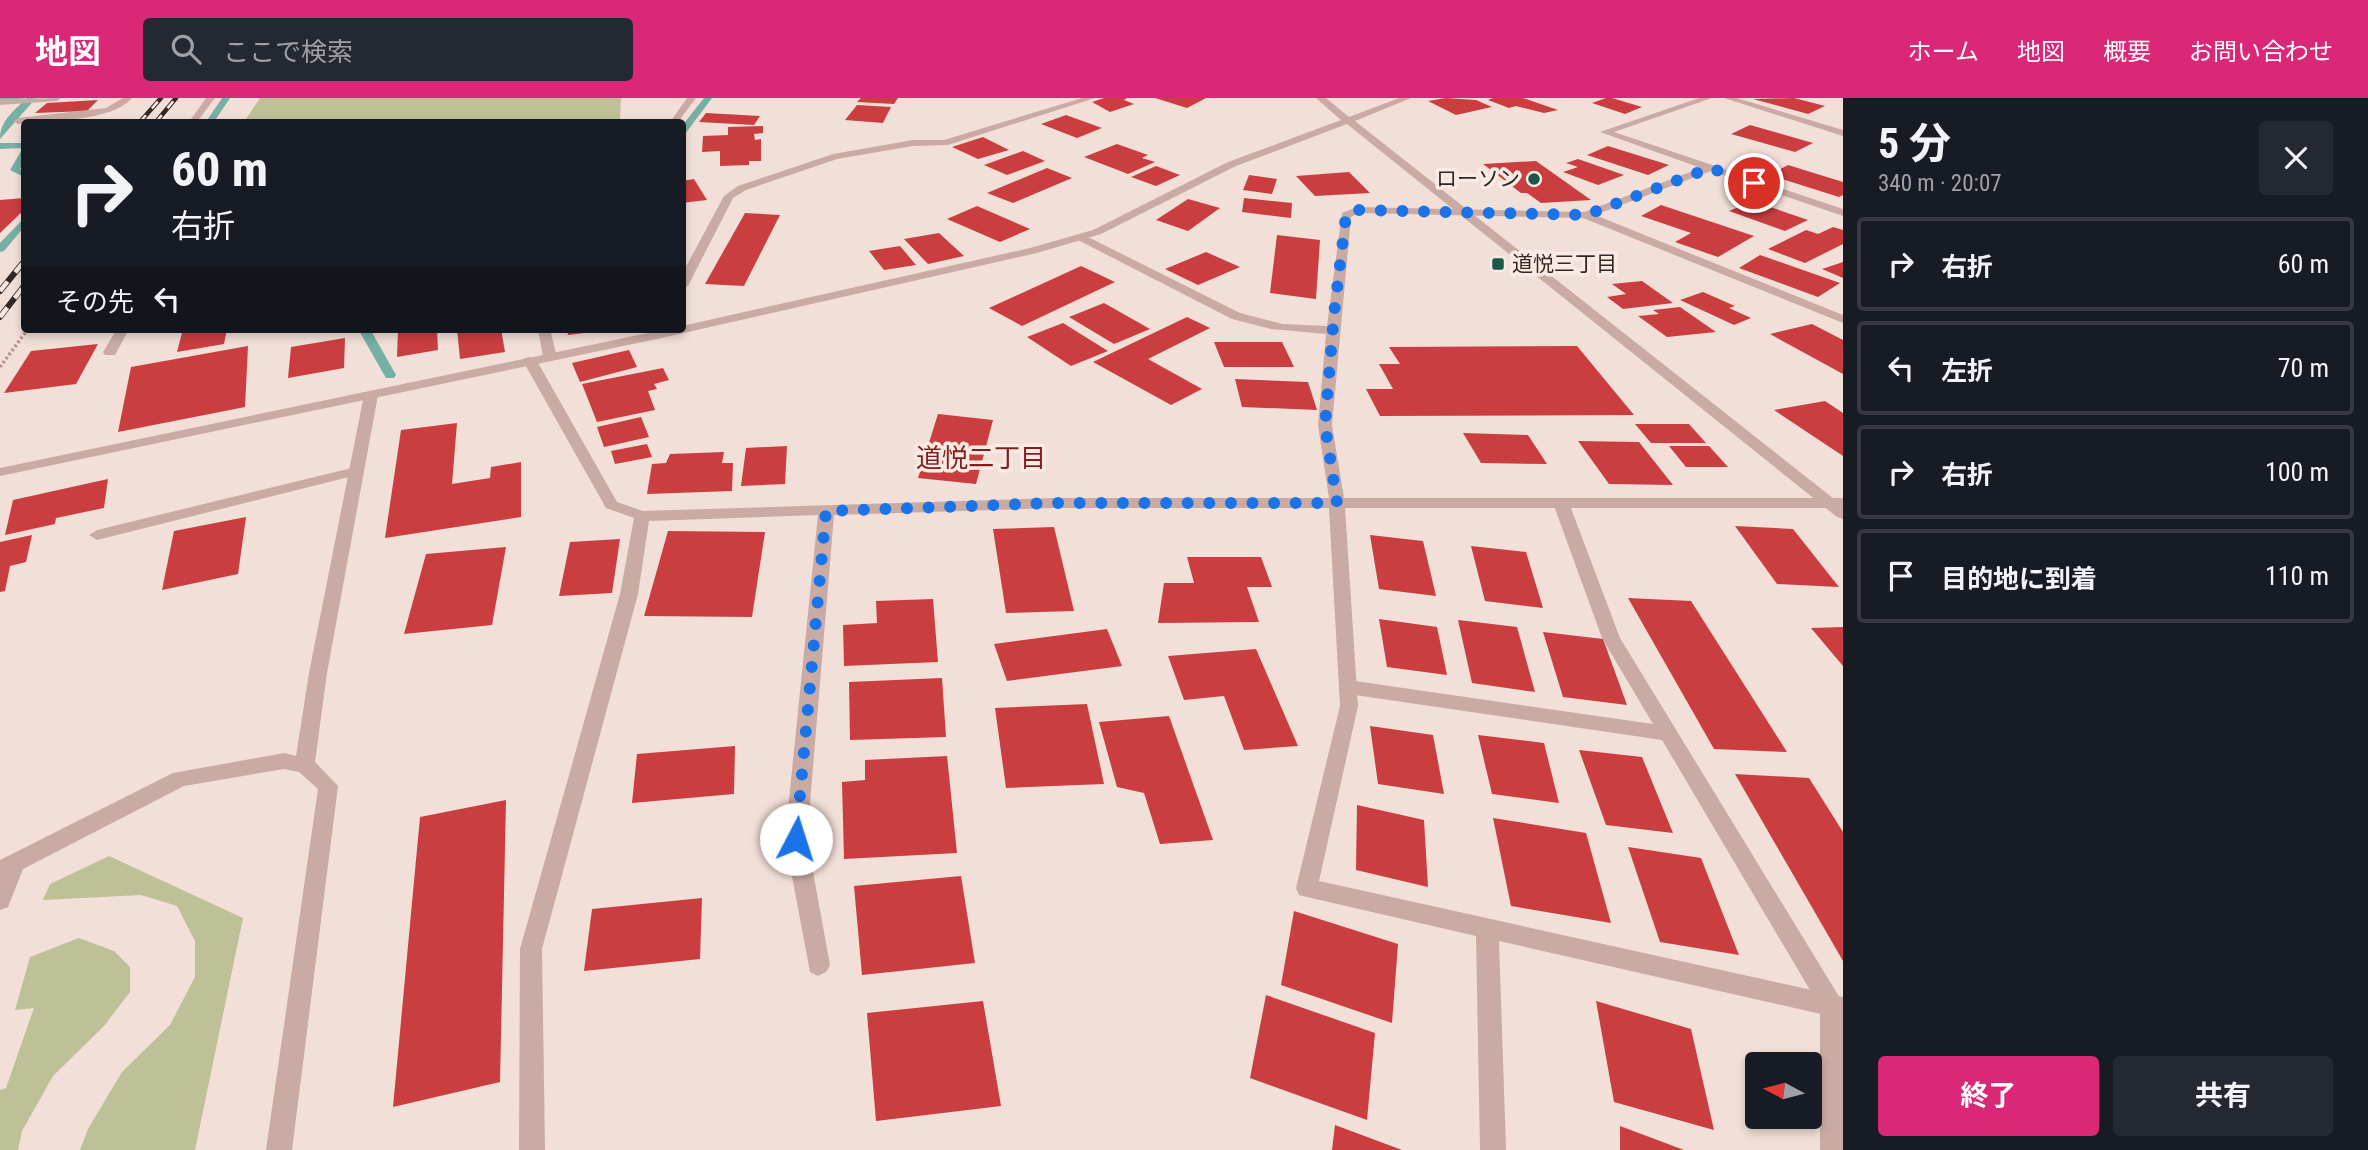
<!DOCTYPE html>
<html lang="ja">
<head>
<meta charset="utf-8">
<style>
	body { margin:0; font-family:"Roboto Condensed","Noto Sans JP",sans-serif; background:#242831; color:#f1f3f6; height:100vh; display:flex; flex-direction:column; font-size:26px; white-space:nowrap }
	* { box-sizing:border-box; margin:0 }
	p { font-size:23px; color:#9ea1a6 }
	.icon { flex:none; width:38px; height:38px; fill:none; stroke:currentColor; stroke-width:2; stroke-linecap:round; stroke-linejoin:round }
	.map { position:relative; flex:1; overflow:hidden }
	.side { display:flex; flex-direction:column; background:#171b24; width:525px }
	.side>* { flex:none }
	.guide { position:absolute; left:21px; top:21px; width:665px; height:214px; border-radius:7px; box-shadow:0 4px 10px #0003; background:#171b24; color:#f1f3f6; overflow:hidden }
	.needle { width:46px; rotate:277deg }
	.controls { position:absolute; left:1745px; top:954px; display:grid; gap:14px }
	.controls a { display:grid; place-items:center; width:77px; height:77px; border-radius:7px; background:#171b24; box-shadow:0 4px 10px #0003; font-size:35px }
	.pin { position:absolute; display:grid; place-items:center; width:60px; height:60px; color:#fff; margin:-30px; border:4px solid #fff; border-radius:50%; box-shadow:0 2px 7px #0007 }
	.me { position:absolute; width:77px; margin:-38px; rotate:5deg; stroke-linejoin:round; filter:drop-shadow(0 0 5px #0008) }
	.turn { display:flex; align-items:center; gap:24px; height:147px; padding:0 35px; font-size:32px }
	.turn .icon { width:91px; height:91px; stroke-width:2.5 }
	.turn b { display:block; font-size:49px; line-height:60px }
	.then { display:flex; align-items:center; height:66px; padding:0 35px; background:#0003; gap:14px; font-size:26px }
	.round { display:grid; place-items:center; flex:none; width:74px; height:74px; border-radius:7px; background:#242831 }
	.summary { display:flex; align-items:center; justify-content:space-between; height:119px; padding:0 35px }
	h1 { font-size:42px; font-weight:700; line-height:52px }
	.button { display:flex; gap:14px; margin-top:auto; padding:14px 35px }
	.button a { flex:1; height:80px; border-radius:7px; background:#db2777; color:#fff; font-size:28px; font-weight:700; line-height:80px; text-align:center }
	.button a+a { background:#242831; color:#f1f3f6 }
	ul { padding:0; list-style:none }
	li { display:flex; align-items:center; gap:21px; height:94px; margin:0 14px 10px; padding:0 21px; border:4px solid #363941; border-radius:7px }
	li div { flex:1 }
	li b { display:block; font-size:26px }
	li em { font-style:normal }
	header { display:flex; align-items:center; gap:42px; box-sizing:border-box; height:98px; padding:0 35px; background:#db2777; color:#fff }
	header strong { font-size:33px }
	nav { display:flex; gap:38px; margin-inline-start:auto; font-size:24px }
	.search { width:490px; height:63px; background:#242831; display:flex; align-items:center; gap:18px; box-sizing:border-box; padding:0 24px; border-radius:7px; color:#9ea1a6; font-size:26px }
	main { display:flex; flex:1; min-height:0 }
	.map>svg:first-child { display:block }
	.green { fill:#bec197 }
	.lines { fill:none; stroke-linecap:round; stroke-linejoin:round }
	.stream { fill:#76afa3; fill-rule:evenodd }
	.building { fill:#ca3e40 }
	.path { stroke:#b6948e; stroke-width:3.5; stroke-dasharray:2.5 2.5; stroke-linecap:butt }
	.service { fill:#caaba3; fill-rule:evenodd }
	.minor { fill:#caaba3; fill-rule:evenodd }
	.tertiary { fill:#caaba3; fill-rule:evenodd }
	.rail-far1-casing { stroke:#352626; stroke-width:4.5 }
	.rail-casing { stroke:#352626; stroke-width:6 }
	.rail-far1 { stroke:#f9eae4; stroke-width:2.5; stroke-dasharray:9; stroke-linecap:butt }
	.rail { stroke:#f9eae4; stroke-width:4.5; stroke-dasharray:12; stroke-linecap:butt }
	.route { stroke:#1a73e8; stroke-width:12; stroke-dasharray:0 21.6 }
	.poi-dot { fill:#1a574b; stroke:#f9eae4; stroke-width:2.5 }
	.labels { text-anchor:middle; stroke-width:7; stroke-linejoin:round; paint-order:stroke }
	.far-poi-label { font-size:21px; fill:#352626; stroke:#f9eae4; text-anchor:end }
	.neighbourhood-label { font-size:26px; fill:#861c1f; stroke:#f9eae4 }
</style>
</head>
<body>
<header>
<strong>地図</strong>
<div class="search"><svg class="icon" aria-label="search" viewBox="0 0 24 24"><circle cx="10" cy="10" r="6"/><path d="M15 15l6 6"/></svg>ここで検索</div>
<nav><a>ホーム</a><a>地図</a><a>概要</a><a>お問い合わせ</a></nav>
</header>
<main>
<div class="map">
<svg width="1843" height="1052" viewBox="0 0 1843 1052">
	<rect width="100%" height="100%" fill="#f2dfd8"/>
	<g class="green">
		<path d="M260,0H621L620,24H244Z"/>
		<path d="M109,758L243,820L195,1052H80L88,1031L122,974L170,927L195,879V843L177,808L141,797L43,802L50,786Z"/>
		<path d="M79,840L114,853L130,869V894L104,928L53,978L22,1033L18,1052H0V992L6,990L34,910L15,912L30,859Z"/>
	</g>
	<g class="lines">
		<g class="stream">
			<path d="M0,0H26L0,4Z"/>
			<path d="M27,0H36L0,41C0,22 15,12 27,0Z"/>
			<path d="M222,0H230L214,24H206Z"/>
			<path d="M704,0H712L682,40L685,24Z"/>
			<path d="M0,45H24V61L20,71L24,73V79L10,72L23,50L0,51Z"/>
			<path d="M24,120V129L4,153L0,154V145Z"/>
			<path d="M358,231H370L396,277L394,280H386Z"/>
		</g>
	</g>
	<g class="building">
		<path d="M861,0H898L894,6L857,4Z"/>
		<path d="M1104,0H1127L1124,2L1134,6L1110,14L1092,4Z"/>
		<path d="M1155,0H1206L1187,10Z"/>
		<path d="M1446,0L1476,2L1492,9L1456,17L1428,3Z"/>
		<path d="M1493,0H1523L1558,12L1544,15L1516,8L1509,10L1488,2Z"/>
		<path d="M1606,0H1612L1642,9L1625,16L1592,5Z"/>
		<path d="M1794,0L1825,8L1808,16L1753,1Z"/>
		<path d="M98,2L87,13L35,15L47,5Z"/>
		<path d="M857,7L891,9L883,25L845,22Z"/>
		<path d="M706,15L760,18L754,27L699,24Z"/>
		<path d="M1066,17L1102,30L1077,40L1041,26Z"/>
		<path d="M1750,27L1813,45L1795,54L1731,36Z"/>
		<path d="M763,28V35L754,36L755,42L761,41V63H749V67L720,68V53L702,54L703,38L728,37V29Z"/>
		<path d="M983,39L1009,52L978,61L952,49Z"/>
		<path d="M1117,46L1148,57L1142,60L1155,64L1128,76L1084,59Z"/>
		<path d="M1608,48L1669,67L1648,77L1587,57Z"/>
		<path d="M1023,53L1045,63L1007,77L984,67Z"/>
		<path d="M1578,61L1624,77L1598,87L1563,74L1578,69L1566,65Z"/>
		<path d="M1536,63L1591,102L1541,105L1527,95H1521L1483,66Z"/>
		<path d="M1788,67L1843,84V97L1839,99L1769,77Z"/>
		<path d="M1156,68L1180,77L1156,88L1131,79Z"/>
		<path d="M1047,70L1072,80L1013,105L987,95Z"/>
		<path d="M1349,74L1370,95L1315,98L1296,78Z"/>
		<path d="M1249,77L1277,81L1272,96L1243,92Z"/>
		<path d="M694,81L707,102L682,105V83Z"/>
		<path d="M24,100V112L0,135V102Z"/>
		<path d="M1244,100L1292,105L1291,120L1242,114Z"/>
		<path d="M1188,101L1220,110L1188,133L1156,122Z"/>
		<path d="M1753,103L1808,122L1785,133L1729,113Z"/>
		<path d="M1661,107L1754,138L1718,159L1675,144L1691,135L1641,118Z"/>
		<path d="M977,108L1030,131L1000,144L947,121Z"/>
		<path d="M745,115L780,117L744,188L705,186Z"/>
		<path d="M1833,129L1843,132V146L1805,165L1768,151L1806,132L1818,136Z"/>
		<path d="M939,135L964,158L928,166L904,141Z"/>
		<path d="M1277,137L1320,142L1316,201L1270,195Z"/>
		<path d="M900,148L916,167L884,172L869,153Z"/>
		<path d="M1206,154L1240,169L1198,187L1165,171Z"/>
		<path d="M1760,157L1840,185L1818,199L1739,170Z"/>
		<path d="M1843,164V180L1822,171Z"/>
		<path d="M1081,168L1115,184L1022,228L989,210Z"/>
		<path d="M1642,183L1673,205L1623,211L1607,199L1626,196L1612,186Z"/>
		<path d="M1703,194L1735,208L1729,210L1751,220L1734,227L1680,202Z"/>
		<path d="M1104,205L1150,231L1114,246L1069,219Z"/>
		<path d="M1680,209L1716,234L1667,239L1638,218L1659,216L1653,212Z"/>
		<path d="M1187,219L1210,230L1148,261L1202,291L1171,307L1093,264Z"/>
		<path d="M1063,225L1108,253L1071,268L1027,239Z"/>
		<path d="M1812,226L1843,242V276L1770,236Z"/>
		<path d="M205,231H227L224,246L177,254L182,235Z"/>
		<path d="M437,231L438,252L397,259L398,232Z"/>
		<path d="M457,231H501L505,254L460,261Z"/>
		<path d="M567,231H600V233L568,237Z"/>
		<path d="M345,240L344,270L288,280L291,249Z"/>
		<path d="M1214,244H1282L1294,269H1224Z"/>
		<path d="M98,246L76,286L4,295L31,253Z"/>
		<path d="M248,248L245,309L118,334L131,269Z"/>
		<path d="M1577,248L1634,317L1380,318L1366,291H1393L1379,266H1400L1389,249Z"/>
		<path d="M629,252L637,269L580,284L572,265Z"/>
		<path d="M663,270L669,282L654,286L657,291L648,293L655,312L597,324L582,286Z"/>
		<path d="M1235,281L1308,284L1317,312L1242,309Z"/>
		<path d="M1825,303L1843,315V358L1774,312Z"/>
		<path d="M938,316L993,322L976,386L918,380Z"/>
		<path d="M641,319L649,339L604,349L597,329Z"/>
		<path d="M457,325L452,386L490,380L491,369L521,364V419L385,440L401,332Z"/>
		<path d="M1635,326H1689L1706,345H1651Z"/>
		<path d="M1463,335L1528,337L1547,366L1481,365Z"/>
		<path d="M1578,343L1639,344L1673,387L1609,386Z"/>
		<path d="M647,346L652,359L615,366L611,353Z"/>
		<path d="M787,348L785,386L741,388L746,350Z"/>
		<path d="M1669,348H1709L1728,369H1686Z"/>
		<path d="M724,354L722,365H733L732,393L647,396L652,366L666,365L670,356Z"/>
		<path d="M108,381L104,410L56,420L55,426L5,437L13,402Z"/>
		<path d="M246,419L238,476L162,492L174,433Z"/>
		<path d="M1735,428L1793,431L1839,489L1777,486Z"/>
		<path d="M1054,429L1074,513L1006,515L993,431Z"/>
		<path d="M668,433L765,434L752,519L644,518Z"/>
		<path d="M32,437L26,464L10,468L5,493L0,494V444Z"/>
		<path d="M1370,437L1423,443L1436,498L1379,491Z"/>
		<path d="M620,441L612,495L559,498L570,444Z"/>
		<path d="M1471,448L1526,454L1543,510L1485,503Z"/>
		<path d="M506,449L492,527L404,536L426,456Z"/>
		<path d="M1187,459H1261L1272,489H1247L1259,524L1158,525L1164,485H1194Z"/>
		<path d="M1628,500L1691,503L1787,654L1714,651Z"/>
		<path d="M933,501L938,564L844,568L843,527L877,525L876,503Z"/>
		<path d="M1379,521L1437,529L1447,577L1387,569Z"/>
		<path d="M1458,522L1517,529L1535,594L1472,585Z"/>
		<path d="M1843,529V568L1811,530Z"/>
		<path d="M1107,531L1122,568L1007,583L994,546Z"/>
		<path d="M1543,534L1603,541L1627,607L1563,599Z"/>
		<path d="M1256,551L1298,648L1244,652L1224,598L1184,602L1168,558Z"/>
		<path d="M942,580L946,639L850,642L849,584Z"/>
		<path d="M1087,606L1104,686L1006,690L995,610Z"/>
		<path d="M1169,618L1213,742L1160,746L1144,695L1117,689L1099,624Z"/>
		<path d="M1370,628L1433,637L1444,696L1378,686Z"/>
		<path d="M1478,637L1544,645L1559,705L1492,696Z"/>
		<path d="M735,648L734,696L632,705L637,656Z"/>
		<path d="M1579,652L1642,659L1673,735L1606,727Z"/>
		<path d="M947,658L957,755L844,761L842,684L865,682V662Z"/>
		<path d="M1735,676L1809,680L1843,734V863Z"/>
		<path d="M506,702L500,984L393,1009L420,719Z"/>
		<path d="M1357,707L1424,722L1428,789L1356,772Z"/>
		<path d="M1493,720L1586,735L1611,825L1511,808Z"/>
		<path d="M1628,749L1701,760L1739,857L1660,844Z"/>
		<path d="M961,778L975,865L862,877L854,788Z"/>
		<path d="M702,800L700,861L584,873L592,811Z"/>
		<path d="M1294,813L1398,846L1392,925L1281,887Z"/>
		<path d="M1266,897L1375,935L1367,1022L1250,980Z"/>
		<path d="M983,903L1001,1008L876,1023L867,915Z"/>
		<path d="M1596,903L1691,931L1714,1032L1614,1004Z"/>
		<path d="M1335,1027L1402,1052H1332Z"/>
		<path d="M1620,1028L1684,1052H1620Z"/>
	</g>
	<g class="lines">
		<path class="path" d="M0,269L28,231"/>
		<g class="service">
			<path d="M356,369L361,370L363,373L361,376L97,442L89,437L97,432Z"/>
			<path d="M1561,400L1569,405L1620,540L1843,905V1052H1820V909L1662,642L1348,596L1341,594L1339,589L1341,584L1348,582L1653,626L1602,540L1553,405Z"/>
			<path d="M318,568L324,570L327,575L315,664L338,688L292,1052H266L318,691L299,674L284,671L184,688L23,771L8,809L0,812V762L173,675L284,655L296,658L309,575L312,570Z"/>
		</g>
		<g class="minor">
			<path d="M61,0L57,3L0,7V1Z"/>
			<path d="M123,0H132C112,24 49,22 18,26L13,23L18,20L106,10Z"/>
			<path d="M206,0H215L197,24H189Z"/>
			<path d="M687,0H696L678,24H670Z"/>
			<path d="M1082,0H1095L948,47L913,48L837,61L746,92L733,100L688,188L682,191V176L724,98L738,88L833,56L913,42H944Z"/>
			<path d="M1699,0H1712L1614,34L1843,111V118L1711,73L1595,117L1843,217V225L1583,120L1359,115L1351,119L1332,327L1344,400H1843V410H1345L1358,608L1319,783L1843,899V921L1499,843L1506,1052H1480L1476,838L1307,799L1299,797L1296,790L1340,608L1329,410H1054L834,417L807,741L830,867L826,874L818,878L810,874L785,741L818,417L649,423L638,496L542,851L545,1052H519L520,851L620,496L634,420L606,410L523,263L525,260L530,259L537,263L617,404L643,413L1054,400H1329L1318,327L1326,236L1271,231L1232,221L1076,141V137H1084L1240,215L1283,226L1327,228L1342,115L1357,109L1584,114L1701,70L1600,34Z"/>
			<path d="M1724,0H1737L1843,32V38Z"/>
			<path d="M117,231H129L115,257H105L103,254Z"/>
			<path d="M538,231H550L557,259L555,262H545L543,259Z"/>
			<path d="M371,293L378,297L327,575L324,580H312L309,575L364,297Z"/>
		</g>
		<path class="tertiary" d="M1316,0H1326L1349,19L1399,0H1411L1355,23L1843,408V421L1837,419L1347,26L1236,68L1101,136L1037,155L657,241L0,378V370L667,231H682V228L1030,150L1093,132L1228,64L1341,22Z"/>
		<defs>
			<g id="rail-far1">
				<path d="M140,24L161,0"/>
				<path d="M156,24L176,0"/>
				<path d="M21,168L24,164"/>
			</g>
			<g id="rail">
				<path d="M0,193L22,166"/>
				<path d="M0,219L24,188"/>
			</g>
		</defs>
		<use href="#rail-far1" class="rail-far1-casing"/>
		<use href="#rail" class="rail-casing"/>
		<use href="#rail-far1" class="rail-far1"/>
		<use href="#rail" class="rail"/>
	</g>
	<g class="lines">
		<path class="route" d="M796,741L826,413L1054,405H1337L1325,327L1334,216L1346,117L1357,112L1586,117L1710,70L1754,85"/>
	</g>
	<g class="poi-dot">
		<circle cx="1534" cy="81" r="7"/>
		<rect x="1491" y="159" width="14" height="14" rx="3.5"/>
	</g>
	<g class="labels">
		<g class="far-poi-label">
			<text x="1520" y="88">ローソン</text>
			<text x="1512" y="173" text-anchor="start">道悦三丁目</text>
		</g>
		<g class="neighbourhood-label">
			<text x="981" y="369">道悦二丁目</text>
		</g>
	</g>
</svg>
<div class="controls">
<a><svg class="needle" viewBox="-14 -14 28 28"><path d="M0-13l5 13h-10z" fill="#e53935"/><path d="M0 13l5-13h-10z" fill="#9ea1a6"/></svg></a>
</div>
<div class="pin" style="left:1754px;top:85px;background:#d93025"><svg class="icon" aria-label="arrive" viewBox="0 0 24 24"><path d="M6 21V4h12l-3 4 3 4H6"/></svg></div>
<svg class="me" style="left:796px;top:741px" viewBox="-20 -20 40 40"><circle r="19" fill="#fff"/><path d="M0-13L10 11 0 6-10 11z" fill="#1a73e8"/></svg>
<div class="guide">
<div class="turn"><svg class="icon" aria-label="right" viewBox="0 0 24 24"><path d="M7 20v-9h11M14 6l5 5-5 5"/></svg><div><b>60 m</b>右折</div></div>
<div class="then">その先<svg class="icon" aria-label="left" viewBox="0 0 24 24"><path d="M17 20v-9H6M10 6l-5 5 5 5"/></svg></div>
</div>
</div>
<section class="side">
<div class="summary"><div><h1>5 分</h1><p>340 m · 20:07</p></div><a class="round"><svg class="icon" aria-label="close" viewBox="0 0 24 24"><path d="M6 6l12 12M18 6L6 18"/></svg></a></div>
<ul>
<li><svg class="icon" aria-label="right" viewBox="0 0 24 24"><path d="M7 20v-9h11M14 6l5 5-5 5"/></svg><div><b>右折</b></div><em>60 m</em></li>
<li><svg class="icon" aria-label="left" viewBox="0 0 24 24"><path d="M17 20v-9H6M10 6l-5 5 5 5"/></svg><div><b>左折</b></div><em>70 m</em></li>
<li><svg class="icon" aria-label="right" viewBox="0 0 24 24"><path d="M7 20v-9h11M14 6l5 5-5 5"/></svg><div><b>右折</b></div><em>100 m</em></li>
<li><svg class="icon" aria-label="arrive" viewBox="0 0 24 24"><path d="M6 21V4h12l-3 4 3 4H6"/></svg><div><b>目的地に到着</b></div><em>110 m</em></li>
</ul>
<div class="button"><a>終了</a><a>共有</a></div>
</section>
</main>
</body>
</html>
